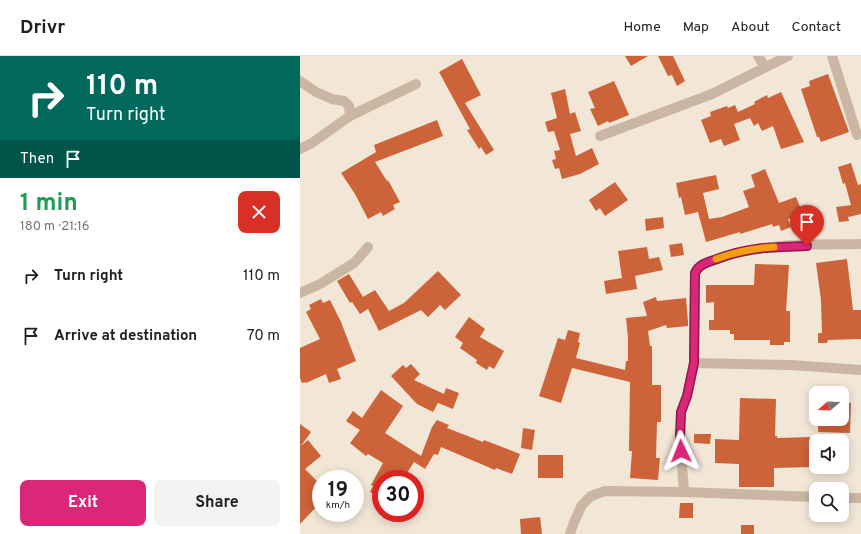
<!DOCTYPE html>
<html lang="en">
<head>
<meta charset="utf-8">
<style>
	body { margin:0; font-family:Overpass,sans-serif; background:#f2f2f2; color:#202124; height:100vh; display:flex; flex-direction:column; font-size:15px; white-space:nowrap }
	* { box-sizing:border-box; margin:0 }
	p { font-size:13px; color:#757577 }
	.icon { flex:none; width:22px; height:22px; fill:none; stroke:currentColor; stroke-width:2; stroke-linecap:round; stroke-linejoin:round }
	.map { position:relative; flex:1; overflow:hidden }
	.sheet { display:flex; flex-direction:column; background:#fff; width:300px }
	.sheet>* { flex:none }
	.guide { background:#00695c; color:#fff; overflow:hidden }
	.needle { width:26px; rotate:251deg }
	.tools { position:absolute; left:509px; top:330px; display:grid; gap:8px }
	.tools a { display:grid; place-items:center; width:40px; height:40px; border-radius:8px; background:#fff; box-shadow:0 2px 10px #0003; font-size:20px }
	.speed { position:absolute; left:12px; top:414px; display:flex; gap:8px; font-size:20px; font-weight:700; text-align:center }
	.speed>* { display:grid; place-content:center; width:52px; height:52px; border-radius:50%; background:#fff; box-shadow:0 2px 10px #0003; line-height:1 }
	.speed small { font-size:10px; font-weight:400 }
	.speed .limit { border:6px solid #d22; background:#fff; color:#111 }
	.pin { position:absolute; display:grid; place-items:center; width:34px; height:34px; color:#fff; margin:-41px -17px; border-radius:50% 50% 50% 0; rotate:-45deg; box-shadow:0 0 4px #0007 }
	.pin .icon { rotate:45deg }
	.me { position:absolute; width:44px; margin:-22px; rotate:358deg; stroke-linejoin:round; filter:drop-shadow(0 0 3px #0008) }
	.turn { display:flex; align-items:center; gap:14px; height:84px; padding:0 20px; font-size:18px }
	.turn .icon { width:52px; height:52px; stroke-width:2.5 }
	.turn b { display:block; font-size:28px; line-height:34px }
	.then { display:flex; align-items:center; height:38px; padding:0 20px; background:#0003; gap:8px; font-size:15px }
	.round { display:grid; place-items:center; flex:none; width:42px; height:42px; border-radius:8px; background:#f2f2f2 }
	.head { display:flex; align-items:center; justify-content:space-between; height:68px; padding:0 20px }
	h1 { font-size:24px; font-weight:700; line-height:30px; color:#1e9e55 }
	.button { display:flex; gap:8px; margin-top:auto; padding:8px 20px }
	.button a { flex:1; height:46px; border-radius:8px; background:#db2777; color:#fff; font-size:16px; font-weight:700; line-height:46px; text-align:center }
	.button a+a { background:#f2f2f2; color:#202124 }
	ul { padding:0; list-style:none }
	li { display:flex; align-items:center; gap:12px; height:60px; padding:0 20px }
	li div { flex:1 }
	li b { display:block; font-size:15px }
	li em { font-style:normal }
	header { display:flex; align-items:center; gap:24px; box-sizing:border-box; height:56px; padding:0 20px; background:#fff; border-bottom:1px solid #e0e0e0 }
	header strong { font-size:19px }
	nav { display:flex; gap:22px; margin-inline-start:auto; font-size:14px }
	main { display:flex; flex:1; min-height:0 }
	.map>svg:first-child { display:block }
	.building { fill:#cd6339 }
	.lines { fill:none; stroke-linecap:round; stroke-linejoin:round }
	.minor { stroke:#cab6a2; stroke-width:10 }
	.route-casing { stroke:#8e194d; stroke-width:10 }
	.route { stroke:#db2777; stroke-width:7 }
	.slow { stroke:#f59e0b; stroke-width:7 }
</style>
</head>
<body>
<header>
<strong>Drivr</strong>
<nav><a>Home</a><a>Map</a><a>About</a><a>Contact</a></nav>
</header>
<main>
<section class="sheet">
<div class="guide">
<div class="turn"><svg class="icon" aria-label="right" viewBox="0 0 24 24"><path d="M7 20v-9h11M14 6l5 5-5 5"/></svg><div><b>110 m</b>Turn right</div></div>
<div class="then">Then<svg class="icon" aria-label="arrive" viewBox="0 0 24 24"><path d="M6 21V4h12l-3 4 3 4H6"/></svg></div>
</div>
<div class="head"><div><h1>1 min</h1><p>180 m · 21:16</p></div><a class="round" style="background:#d93025;color:#fff"><svg class="icon" aria-label="close" viewBox="0 0 24 24"><path d="M6 6l12 12M18 6L6 18"/></svg></a></div>
<ul>
<li><svg class="icon" aria-label="right" viewBox="0 0 24 24"><path d="M7 20v-9h11M14 6l5 5-5 5"/></svg><div><b>Turn right</b></div><em>110 m</em></li>
<li><svg class="icon" aria-label="arrive" viewBox="0 0 24 24"><path d="M6 21V4h12l-3 4 3 4H6"/></svg><div><b>Arrive at destination</b></div><em>70 m</em></li>
</ul>
<div class="button"><a>Exit</a><a>Share</a></div>
</section>
<div class="map">
<svg width="561" height="478" viewBox="0 0 561 478">
	<rect width="100%" height="100%" fill="#f2e6d6"/>
	<g class="building">
		<path d="M325,0H348L331,10Z"/>
		<path d="M358,0H373L385,25L377,30L372,19L368,20Z"/>
		<path d="M162,3L181,39L165,47L194,94L186,99L181,91L179,93L167,74L170,73L139,16Z"/>
		<path d="M528,18L549,76L521,86L519,81H517L501,33L510,30L509,25Z"/>
		<path d="M314,25L329,59L309,67L308,65L298,70L290,53L295,52L288,36Z"/>
		<path d="M265,33L270,58L275,56L281,75L270,78L276,100L292,92L299,108L280,118L262,123L259,112L255,113L252,104L256,103L254,95L260,94L254,75L248,76L245,66L257,62L251,37Z"/>
		<path d="M481,36L504,86L481,93L473,70L462,75L458,67L454,70L450,62L434,68L440,84L424,90L421,83L410,87L401,64L411,60L410,56L427,50L428,52L435,49L438,56L455,48L454,46L467,39L468,42Z"/>
		<path d="M137,64L143,80L75,106L87,125L88,124L100,146L93,149L95,153L83,160L81,156L68,163L55,138L41,117L76,96L74,89Z"/>
		<path d="M551,107L558,129L561,128V158L548,161L549,165L539,166L536,151L551,149L545,127L543,128L538,111Z"/>
		<path d="M465,113L479,147L496,141L503,158L488,163L491,171L481,175L479,169L473,171L472,168L440,178V176L406,186L398,156L385,159L381,141L379,142L376,127L416,119L419,133L403,137L409,163L422,161L449,151L443,135L455,131L451,119Z"/>
		<path d="M315,126L328,144L305,160L300,152L296,155L289,144Z"/>
		<path d="M363,161L364,172L346,175L345,163Z"/>
		<path d="M382,187L384,199L371,201L369,189Z"/>
		<path d="M347,191L349,203L359,201L363,214L335,220L337,233L306,238L304,225L322,222L318,195Z"/>
		<path d="M547,203L553,254H561V283L528,284L527,287H518V277H522L521,244L516,207Z"/>
		<path d="M455,208L489,209L486,255H490V286H484V289H470V284H434V278H430V274H409V264H414V246L406,247V229H454Z"/>
		<path d="M138,215L161,239L145,254L140,249L128,261L121,254L79,275L68,253L60,258L52,246L50,247L37,225L49,218L63,241L75,234L89,255L104,247Z"/>
		<path d="M356,241L357,245L386,242L388,266V270L367,272L366,269L348,275L350,290H352V329H361V366H357L356,402H360L358,424L330,422L332,395H329L330,326L272,312L261,347L239,340L258,282L265,284L268,274L280,277L278,286L280,287L276,302L325,314L326,305H328V282L326,262L347,260L343,246Z"/>
		<path d="M21,243L23,247L30,244L41,266L56,305L37,313L41,323L29,327L26,318L6,327L5,326L2,327L0,322V292L20,283L6,256L11,253L9,249Z"/>
		<path d="M169,261L185,273L180,281L204,295L194,313L189,310L187,314L176,307L177,304L160,292L163,287L155,281Z"/>
		<path d="M111,308L120,318L114,324L144,338L146,332L159,337L153,353L138,347L133,356L117,348L91,320L103,309L106,312Z"/>
		<path d="M81,334L103,350L85,377L121,400L132,371L137,364L149,369L147,372L183,386L184,384L220,398L212,418L196,412L195,414L141,391L138,399L134,398L125,413L114,406L103,423H81V442L70,436L73,430L71,429L83,407L68,398L66,400L50,387L60,374L46,365L53,355L62,362Z"/>
		<path d="M440,342L476,343L475,380H477V382L512,381L513,411L474,412V431H439V408L415,407V383L439,384Z"/>
		<path d="M542,346L551,347L550,377L518,376V363H542Z"/>
		<path d="M0,368L11,376L1,390L8,384L21,400L5,413L21,429V446L0,468Z"/>
		<path d="M223,372L235,374L232,394L221,392Z"/>
		<path d="M394,378H411L410,388L394,387Z"/>
		<rect x="238" y="399" width="25" height="23"/>
		<path d="M380,447H393V462H379Z"/>
		<path d="M240,461L242,478H221L220,463Z"/>
		<rect x="441" y="469" width="13" height="9"/>
	</g>
	<g class="lines">
		<g class="minor">
			<path d="M458,0L465,11"/>
			<path d="M532,0L557,79"/>
			<path d="M0,25L16,36L32,43L44,45L49,50L50,60L12,87L0,93"/>
			<path d="M50,60L116,28"/>
			<path d="M300,80L412,38L488,0"/>
			<path d="M0,237L20,228L54,207L68,191"/>
			<path d="M394,307L491,309L561,314"/>
			<path d="M384,436L380,381L381,356L387,340L394,307L395,217C399,208 407,206 417,203C462,186 513,189 561,188"/>
			<path d="M542,442H561"/>
			<path d="M270,478L274,466L282,449L291,440L305,435L384,436L516,441"/>
		</g>
	</g>
	<g class="lines">
		<defs>
			<path id="route" d="M381,395L380,381L381,356L387,340L394,307L395,217C399,208 408,206 417,203C448,191 474,191 507,190"/>
		</defs>
		<use href="#route" class="route-casing"/>
		<use href="#route" class="route"/>
		<path class="slow" d="M416,203C435,196 454,192 474,191"/>
	</g>
</svg>
<div class="tools">
<a><svg class="needle" viewBox="-14 -14 28 28"><path d="M0-13l5 13h-10z" fill="#e53935"/><path d="M0 13l5-13h-10z" fill="#757577"/></svg></a>
<a><svg class="icon" aria-label="sound" viewBox="0 0 24 24"><path d="M4 9h4l5-4v14l-5-4H4zM17 9q2 3 0 6"/></svg></a>
<a><svg class="icon" aria-label="search" viewBox="0 0 24 24"><circle cx="10" cy="10" r="6"/><path d="M15 15l6 6"/></svg></a>
</div>
<div class="speed"><div>19<small>km/h</small></div><div class="limit">30</div></div>
<div class="pin" style="left:507px;top:190px;background:#d93025"><svg class="icon" aria-label="arrive" viewBox="0 0 24 24"><path d="M6 21V4h12l-3 4 3 4H6"/></svg></div>
<svg class="me" style="left:381px;top:395px" viewBox="-20 -20 40 40"><path d="M0-17L14 15 0 8-14 15z" fill="#db2777" stroke="#fff" stroke-width="4"/></svg>
</div>
</main>
</body>
</html>
